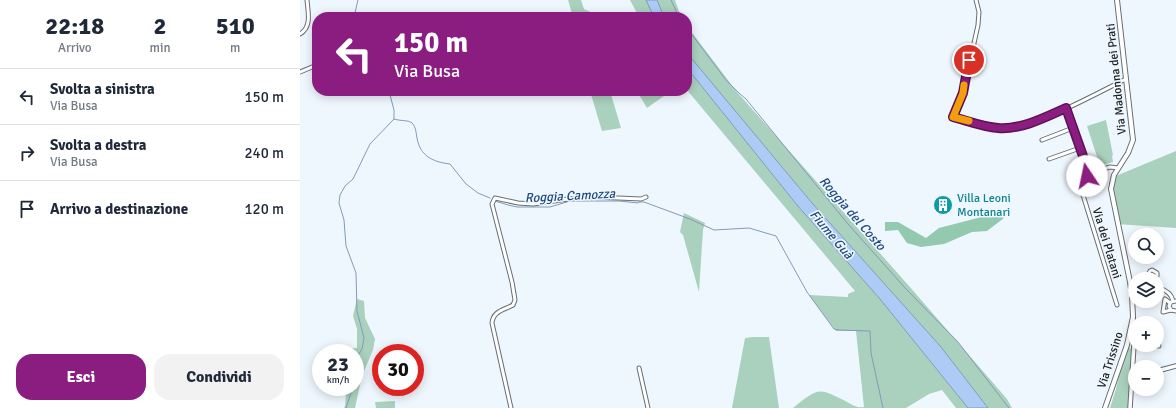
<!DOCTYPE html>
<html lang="it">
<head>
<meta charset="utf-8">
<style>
	body { margin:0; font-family:Signika,sans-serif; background:#f2f2f3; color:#1f2937; height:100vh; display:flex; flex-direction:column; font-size:15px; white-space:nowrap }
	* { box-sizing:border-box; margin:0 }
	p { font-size:13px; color:#747a83 }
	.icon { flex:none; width:22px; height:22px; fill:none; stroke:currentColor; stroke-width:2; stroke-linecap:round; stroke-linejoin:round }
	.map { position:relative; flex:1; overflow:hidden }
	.drawer { display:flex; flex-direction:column; background:#fff; width:300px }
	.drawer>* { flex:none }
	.guide { position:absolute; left:12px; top:12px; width:380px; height:84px; border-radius:16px; box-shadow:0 2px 10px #0003; background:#8b1c80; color:#fff; overflow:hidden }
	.controls { position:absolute; left:828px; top:228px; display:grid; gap:8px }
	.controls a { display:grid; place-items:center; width:36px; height:36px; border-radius:50%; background:#fff; box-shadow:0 2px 10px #0003; font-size:20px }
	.speed { position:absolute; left:12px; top:344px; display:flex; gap:8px; font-size:20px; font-weight:700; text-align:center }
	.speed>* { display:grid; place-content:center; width:52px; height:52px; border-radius:50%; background:#fff; box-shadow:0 2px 10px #0003; line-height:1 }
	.speed small { font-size:10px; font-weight:400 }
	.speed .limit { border:6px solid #d22; background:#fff; color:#111 }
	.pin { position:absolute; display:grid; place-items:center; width:34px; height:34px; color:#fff; margin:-17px; border:2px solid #fff; border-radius:50%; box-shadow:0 1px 4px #0007 }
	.me { position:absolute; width:44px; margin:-22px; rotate:349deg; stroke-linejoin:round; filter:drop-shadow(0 0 3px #0008) }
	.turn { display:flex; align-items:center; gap:14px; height:84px; padding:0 16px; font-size:18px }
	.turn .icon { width:52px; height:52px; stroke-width:2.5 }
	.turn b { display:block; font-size:28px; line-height:34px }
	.eta { display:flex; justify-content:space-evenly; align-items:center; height:68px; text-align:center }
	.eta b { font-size:24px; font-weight:700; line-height:28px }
	.primary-button { display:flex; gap:8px; margin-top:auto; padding:8px 16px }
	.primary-button a { flex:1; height:46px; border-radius:16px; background:#8b1c80; color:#fff; font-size:16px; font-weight:700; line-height:46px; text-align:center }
	.primary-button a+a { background:#f2f2f3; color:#1f2937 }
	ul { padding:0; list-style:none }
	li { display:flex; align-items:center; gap:12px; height:56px; padding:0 16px; border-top:1px solid #e0e1e3 }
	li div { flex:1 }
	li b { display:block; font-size:15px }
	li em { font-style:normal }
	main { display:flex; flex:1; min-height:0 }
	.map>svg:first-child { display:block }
	.green { fill:#aad1bd }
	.forest { fill:#93c9ae }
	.water { fill:#acccf6; stroke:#829ab8 }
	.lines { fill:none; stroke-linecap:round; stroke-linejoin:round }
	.stream { stroke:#829ab8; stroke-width:1 }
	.minor-casing { stroke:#686e74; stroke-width:5 }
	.tertiary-casing { stroke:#686e74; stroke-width:5.5 }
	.secondary-casing { stroke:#686e74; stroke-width:6 }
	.minor { stroke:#fff; stroke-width:3 }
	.tertiary { stroke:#fff; stroke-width:3.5 }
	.secondary { stroke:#fff; stroke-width:4 }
	.route-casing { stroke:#5a1253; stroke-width:10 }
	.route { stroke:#8b1c80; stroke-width:7 }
	.slow { stroke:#f59e0b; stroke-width:7 }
	.labels { text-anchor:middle; stroke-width:3; stroke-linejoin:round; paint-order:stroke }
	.street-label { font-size:12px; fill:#212426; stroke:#eff7fe }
	.culture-label { font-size:12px; fill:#0d838f; stroke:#eff7fe; text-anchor:start }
	.water-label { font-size:13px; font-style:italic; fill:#204a7d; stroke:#eff7fe }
</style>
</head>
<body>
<main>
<section class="drawer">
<div class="eta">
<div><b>22:18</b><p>Arrivo</p></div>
<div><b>2</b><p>min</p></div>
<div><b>510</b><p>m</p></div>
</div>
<ul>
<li><svg class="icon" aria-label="left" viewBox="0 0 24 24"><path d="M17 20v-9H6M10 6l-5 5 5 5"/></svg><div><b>Svolta a sinistra</b><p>Via Busa</p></div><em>150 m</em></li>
<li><svg class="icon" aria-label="right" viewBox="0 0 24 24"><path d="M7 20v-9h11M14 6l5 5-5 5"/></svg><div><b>Svolta a destra</b><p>Via Busa</p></div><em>240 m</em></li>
<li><svg class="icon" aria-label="arrive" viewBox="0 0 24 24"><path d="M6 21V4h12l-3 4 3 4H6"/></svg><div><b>Arrivo a destinazione</b></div><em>120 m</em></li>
</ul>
<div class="primary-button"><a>Esci</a><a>Condividi</a></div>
</section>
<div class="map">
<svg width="876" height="408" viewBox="0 0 876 408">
	<rect width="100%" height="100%" fill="#eff7fe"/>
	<g class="green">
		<path d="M268,0H281L284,9L297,15L298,17H273Z"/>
		<path d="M330,0H346L354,17H339Z"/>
		<path d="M357,0H375L381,17H364Z"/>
		<path d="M387,26L437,92L609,286L707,399L712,408H688L641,347L512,203L388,55L387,53Z"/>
		<path d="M387,68L497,205L580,299L668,408H656L642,390L629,394L606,408H493C520,386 519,388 549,403C554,406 558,408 564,407L556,331H536L509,295L548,297V294L555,291L387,90Z"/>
		<path d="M290,91H310L321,128L302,131Z"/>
		<path d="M337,91H371L347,108Z"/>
		<path d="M806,120L813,155L812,156L813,162L800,166L787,126Z"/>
		<path d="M876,151V228L816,224L809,183L811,178Z"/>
		<path d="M384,213L405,223L403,230L399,292L383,235L380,232Z"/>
		<path d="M57,299L64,301L65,318L75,339L73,350L62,376L55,408H44L45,406L46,393L42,391L41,387H55V353H47L48,349L57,348V329L53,316Z"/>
		<path d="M453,337H469L479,408H432L445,338Z"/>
		<path d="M826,343L833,352L829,408H810L816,389Z"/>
		<path d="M95,401V408H76L75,402Z"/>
	</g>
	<path class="forest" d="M697,213L699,216L704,218L687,231L672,232L644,244L621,247L607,243L598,230L585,231V222H598L626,238L639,228Z"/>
	<g class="water">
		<path d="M346,0H357L364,17H354Z"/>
		<path d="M387,53L512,203L641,347L688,408H668L580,299L497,205L387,68Z"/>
	</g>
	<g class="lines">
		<g class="stream">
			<path d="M371,0L379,17"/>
			<path d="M54,17L58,0"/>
			<path d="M387,28L426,80L439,93L446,99L548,224L607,290L658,342L709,408"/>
			<path d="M94,119C99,121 109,120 112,123C116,127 116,133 117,138C120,156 133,162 150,164L166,184L178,193L190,198"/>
			<path d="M195,201L208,205L217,207H250L270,201H319L338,203L339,202H344L390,219L414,230L449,228L476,236L507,292L534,329L538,330L570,331L571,353L583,408"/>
			<path d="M55,375L57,357L62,349L64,338L57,311L56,273L46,246L44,220L39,203L40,195L45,186L53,179L70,144L94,119V110L89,91"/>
			<path d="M46,408L53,387"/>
		</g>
		<defs>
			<g id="minor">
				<path d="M676,0L679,12L678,25L663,93L653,117C668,121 683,127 698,128C731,131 795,94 826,79"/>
				<path d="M0,34C12,27 8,12 7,0"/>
				<path d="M0,72L17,65"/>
				<path d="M766,108L789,173"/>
				<path d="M742,140L773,128"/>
				<path d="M749,159L780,148"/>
				<path d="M851,279L848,275L850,271L852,270L857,273V276L854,279"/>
				<path d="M857,282L860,288"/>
				<path d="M857,286C865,291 871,292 873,301"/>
				<path d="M876,301L871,302L869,306L871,310L876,311"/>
				<path d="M870,303L865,299L863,312L871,310"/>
				<path d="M817,305L779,182C781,177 787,178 789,173L810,167L818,168"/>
				<path d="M845,345L859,346"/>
				<path d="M339,368L348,408"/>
				<path d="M211,408L192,323C193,311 204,310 213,305L215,300L212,282L192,204L195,198L218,203L233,204L268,199L295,197L341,199L346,197"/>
			</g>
			<g id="tertiary">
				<path d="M833,319L835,333"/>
				<path d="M857,371L876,366"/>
				<path d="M830,408L834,344L831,327"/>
			</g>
			<path id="secondary" d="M805,408L827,345L833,317L832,295L830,282L811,189L814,175L828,153L833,140L817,0"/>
		</defs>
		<use href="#minor" class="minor-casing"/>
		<use href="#tertiary" class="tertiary-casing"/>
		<use href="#secondary" class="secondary-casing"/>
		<use href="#minor" class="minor"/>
		<use href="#tertiary" class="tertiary"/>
		<use href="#secondary" class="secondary"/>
	</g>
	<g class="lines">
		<defs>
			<path id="route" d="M669,60L663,93L653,117C668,121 683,127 698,128C721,130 746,117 766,108L789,173L787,176"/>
		</defs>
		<use href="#route" class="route-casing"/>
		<use href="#route" class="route"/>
		<path class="slow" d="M664,85L663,93L653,117L669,121"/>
	</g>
	<defs>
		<symbol id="building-disc" viewBox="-11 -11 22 22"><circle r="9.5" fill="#0f9aa8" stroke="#eff7fe"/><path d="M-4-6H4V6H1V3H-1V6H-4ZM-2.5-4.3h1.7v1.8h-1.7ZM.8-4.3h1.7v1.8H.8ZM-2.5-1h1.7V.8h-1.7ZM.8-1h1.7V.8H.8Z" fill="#fff"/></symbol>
	</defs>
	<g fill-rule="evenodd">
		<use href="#building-disc" x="632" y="194" width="22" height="22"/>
	</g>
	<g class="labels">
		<g class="street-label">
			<text transform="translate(816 79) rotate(-96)" y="4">Via Madonna dei Prati</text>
			<text transform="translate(807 243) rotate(73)" y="4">Via dei Platani</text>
			<text transform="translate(810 360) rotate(-72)" y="4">Via Trissino</text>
		</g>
		<g class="culture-label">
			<text x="657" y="202">Villa Leoni<tspan x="657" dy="14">Montanari</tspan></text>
		</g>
		<g class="water-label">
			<text transform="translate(270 195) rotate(-3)" y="5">Roggia Camozza</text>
			<text transform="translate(553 213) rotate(49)" y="5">Roggia del Costo</text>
			<text transform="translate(532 234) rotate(50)" y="5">Fiume Guà</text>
		</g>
	</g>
</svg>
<div class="controls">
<a><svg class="icon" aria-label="search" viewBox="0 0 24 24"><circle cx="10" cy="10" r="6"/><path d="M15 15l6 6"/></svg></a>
<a><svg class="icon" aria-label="layers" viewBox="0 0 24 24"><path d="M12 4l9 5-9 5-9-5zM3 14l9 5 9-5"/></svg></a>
<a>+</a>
<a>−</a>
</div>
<div class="speed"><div>23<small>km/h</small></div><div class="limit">30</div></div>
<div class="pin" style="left:669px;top:60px;background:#d93025"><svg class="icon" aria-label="arrive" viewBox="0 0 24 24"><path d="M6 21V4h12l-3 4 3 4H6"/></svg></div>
<svg class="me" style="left:787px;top:176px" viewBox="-20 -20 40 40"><circle r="19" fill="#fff"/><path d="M0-13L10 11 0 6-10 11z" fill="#8b1c80"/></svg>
<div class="guide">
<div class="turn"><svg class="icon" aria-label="left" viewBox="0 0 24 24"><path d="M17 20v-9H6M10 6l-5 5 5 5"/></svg><div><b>150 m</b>Via Busa</div></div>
</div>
</div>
</main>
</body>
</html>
